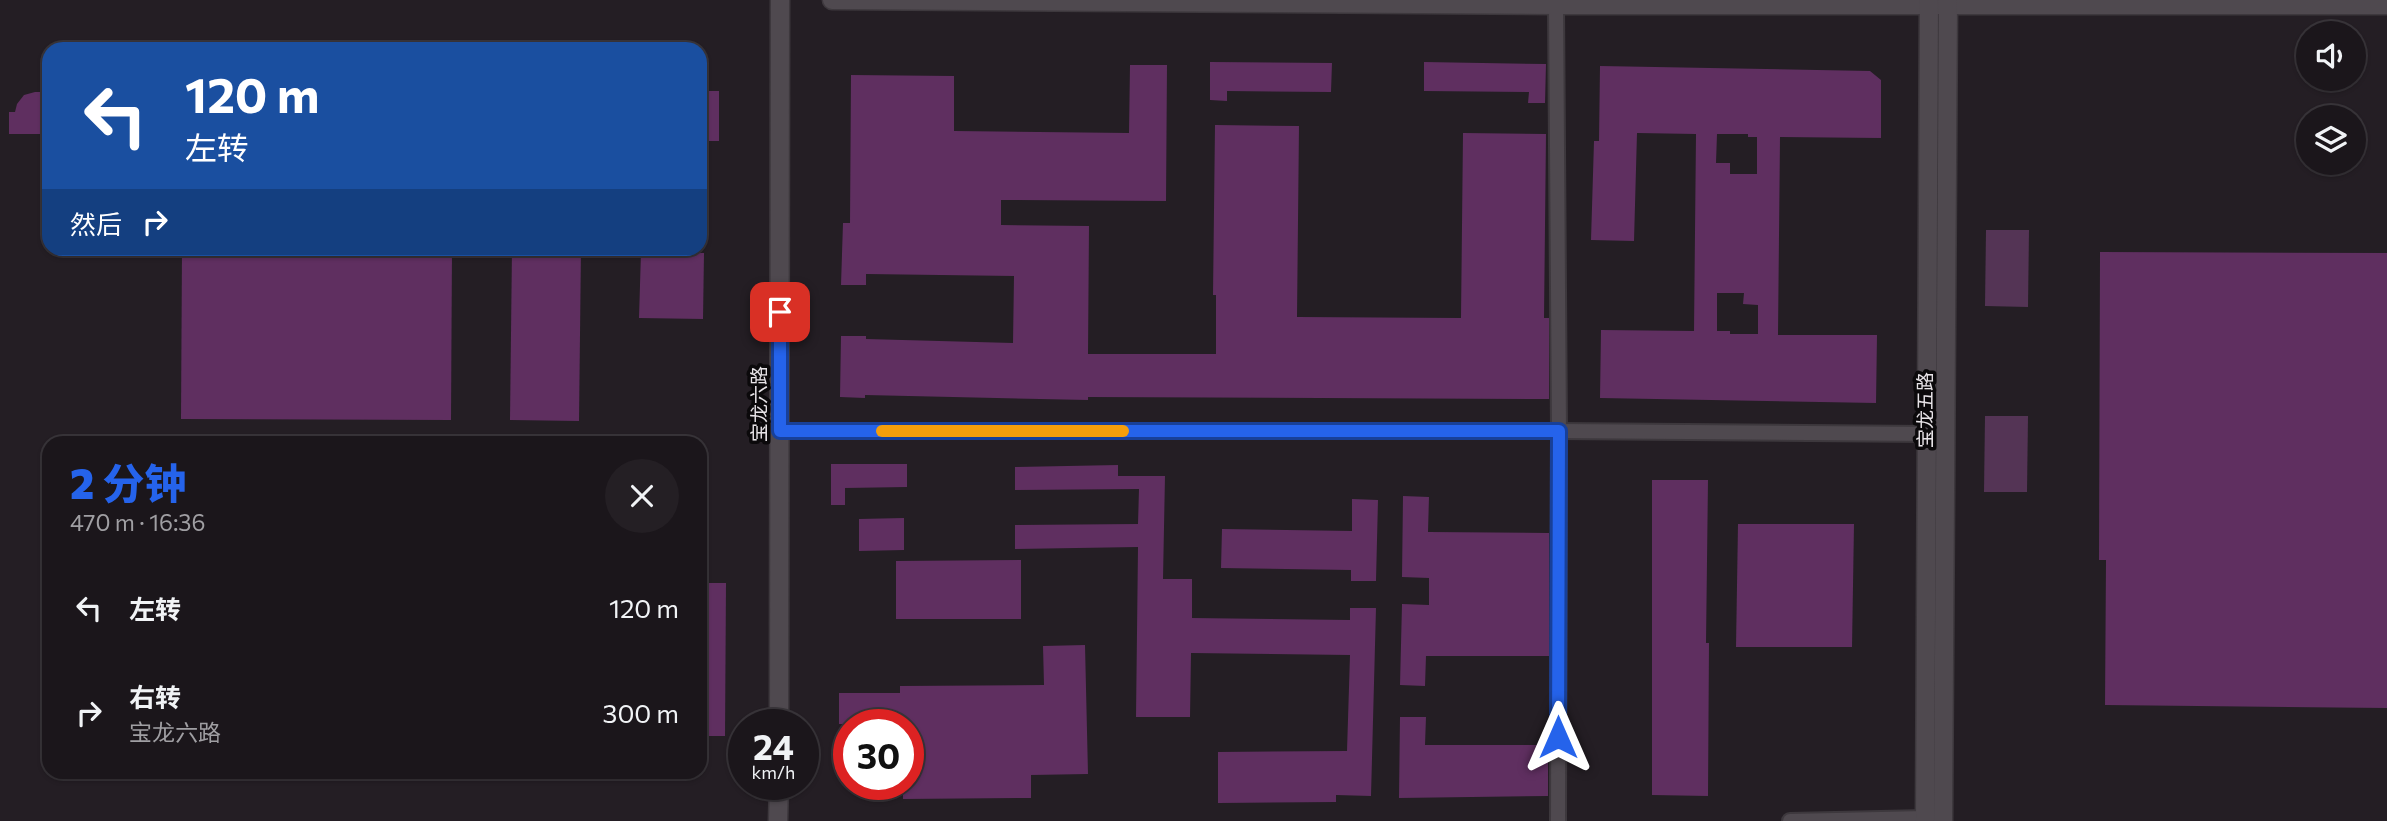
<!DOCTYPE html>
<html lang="zh">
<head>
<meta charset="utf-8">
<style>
	body { margin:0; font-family:Commissioner,"Noto Sans SC",sans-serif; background:#241f24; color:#f1f3f6; height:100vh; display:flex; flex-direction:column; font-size:26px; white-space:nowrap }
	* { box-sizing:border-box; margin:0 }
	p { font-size:23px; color:#a09fa3 }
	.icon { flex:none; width:38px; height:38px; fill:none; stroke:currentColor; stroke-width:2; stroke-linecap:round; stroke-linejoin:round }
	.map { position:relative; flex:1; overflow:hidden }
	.details { position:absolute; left:42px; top:436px; width:665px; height:343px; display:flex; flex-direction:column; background:#1b161b; border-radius:21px; box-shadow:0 2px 5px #0004,0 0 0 2px #39353a }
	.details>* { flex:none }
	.banner { position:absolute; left:42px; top:42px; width:665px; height:214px; border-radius:21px; box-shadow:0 2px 5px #0004,0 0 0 2px #39353a; background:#1a4fa0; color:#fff; overflow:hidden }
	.tools { position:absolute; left:2296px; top:21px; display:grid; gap:14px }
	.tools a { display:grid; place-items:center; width:70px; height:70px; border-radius:50%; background:#1b161b; box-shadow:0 2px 5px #0004,0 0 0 2px #39353a; font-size:35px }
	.speed { position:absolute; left:728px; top:709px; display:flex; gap:14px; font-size:35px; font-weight:700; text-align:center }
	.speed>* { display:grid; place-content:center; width:91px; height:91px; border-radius:50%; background:#1b161b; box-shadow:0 2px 5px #0004,0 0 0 2px #39353a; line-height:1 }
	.speed small { font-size:18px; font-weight:400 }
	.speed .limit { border:10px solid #d22; background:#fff; color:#111 }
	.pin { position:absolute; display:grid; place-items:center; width:60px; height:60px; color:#fff; margin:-30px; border-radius:14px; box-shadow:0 4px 10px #0006 }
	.me { position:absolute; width:77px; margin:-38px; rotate:0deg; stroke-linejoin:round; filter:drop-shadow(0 0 5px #0008) }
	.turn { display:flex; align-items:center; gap:24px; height:147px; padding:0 28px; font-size:32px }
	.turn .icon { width:91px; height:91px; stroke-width:2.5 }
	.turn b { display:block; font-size:49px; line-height:60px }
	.then { display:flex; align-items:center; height:66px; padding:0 28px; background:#0003; gap:14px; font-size:26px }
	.round { display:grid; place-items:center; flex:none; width:74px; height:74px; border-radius:37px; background:#241f24 }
	.head { display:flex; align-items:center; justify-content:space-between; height:119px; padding:0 28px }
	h1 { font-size:42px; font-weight:800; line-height:52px; color:#2563eb }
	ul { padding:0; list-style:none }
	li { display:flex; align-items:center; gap:21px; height:105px; padding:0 28px }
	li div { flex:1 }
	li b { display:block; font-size:26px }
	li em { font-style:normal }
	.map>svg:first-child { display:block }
	.grass { fill:#543455 }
	.building { fill:#5f2f60; fill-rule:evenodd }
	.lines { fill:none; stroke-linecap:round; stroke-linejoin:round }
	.minor-casing { stroke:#3d383d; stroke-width:18 }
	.tertiary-casing { stroke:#3d383d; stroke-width:21 }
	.minor { stroke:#4f494f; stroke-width:14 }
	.tertiary { stroke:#4f494f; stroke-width:18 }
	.route-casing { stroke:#184099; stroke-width:18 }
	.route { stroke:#2563eb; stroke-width:12 }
	.slow { stroke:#f59e0b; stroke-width:12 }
	.labels { text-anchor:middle; stroke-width:7; stroke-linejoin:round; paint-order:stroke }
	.street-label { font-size:19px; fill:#e8e4e8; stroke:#0b090b }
</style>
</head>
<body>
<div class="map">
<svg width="2387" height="821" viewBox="0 0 2387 821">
	<rect width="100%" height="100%" fill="#241e24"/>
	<g class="grass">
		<path d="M1986,230H2029L2028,307L1985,306Z"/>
		<path d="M1985,416H2028L2027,492H1984Z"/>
	</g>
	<g class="building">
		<path d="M1210,62L1332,63L1331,92L1227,91V101L1210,100Z"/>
		<path d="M1424,62L1546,64L1545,103H1528L1529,92L1424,91Z"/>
		<path d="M1130,65H1167L1166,201L1001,200V225L1089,226L1088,354H1216V295H1213L1215,125L1299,126L1297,317L1461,318L1463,133L1546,134L1544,318H1549V399L1088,397V400L865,395V398L840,397L841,336H866V339L1013,343L1014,276L866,274V285H841L843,223H850L851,75L954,76V131L1129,133Z"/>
		<path d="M1600,66L1870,71L1881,80V138L1780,137L1778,335H1877L1876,403L1600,398L1601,330L1694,331L1696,134L1637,133L1634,241L1591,240L1594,141H1599ZM1717,134H1748V137H1757V174H1730V163H1716ZM1717,293H1744L1743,304L1758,305V334H1730V331H1717Z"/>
		<rect x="700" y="91" width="19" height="50"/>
		<path d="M35,92H49V134H9V112H15L17,104L24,95Z"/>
		<path d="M182,248H452L451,420L181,419Z"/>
		<path d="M512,248H581L579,421L510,420Z"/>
		<path d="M641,252L704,253L703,319L639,318Z"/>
		<path d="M2100,252L2387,253V708L2105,705L2106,560H2099Z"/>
		<path d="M831,464H907V487L845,488V505H831Z"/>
		<path d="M1118,465V476H1165L1163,579H1192V618L1350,620V608H1376L1371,796L1336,795V802L1218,803V752L1347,751L1350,655L1191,653L1190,717H1136L1138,547L1015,549V525L1138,524L1139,489L1015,490V467Z"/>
		<path d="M1652,480H1708L1706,643H1709L1708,796L1652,795Z"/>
		<path d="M1403,496L1429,497L1428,532L1549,533V656H1426L1425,686L1400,685L1402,604L1429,605V578L1402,577Z"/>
		<path d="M1352,499L1378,500L1376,581H1351V570L1221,568L1222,529L1352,531Z"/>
		<path d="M904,518V550L859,551V519Z"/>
		<path d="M1738,524H1854L1852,647H1736Z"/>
		<path d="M1021,560V619H896V561Z"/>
		<path d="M700,583H726L725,736H700Z"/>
		<path d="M1085,645L1088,774L1031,775V798L903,799V784H908V724H839V693H900V686L1044,685L1043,646Z"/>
		<path d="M1400,717H1426L1425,745H1548V796L1399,798Z"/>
	</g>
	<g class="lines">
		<defs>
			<g id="minor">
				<path d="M1556,5L1559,431L1558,821"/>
				<path d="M780,431H1559L1927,434"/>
				<path d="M1790,821L1925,818"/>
			</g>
			<g id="tertiary">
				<path d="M832,0L1556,5H2387"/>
				<path d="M779,724L780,0"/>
				<path d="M778,821L779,784"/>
				<path d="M1925,821L1929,0"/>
				<path d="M1943,821L1948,0"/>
			</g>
		</defs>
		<use href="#minor" class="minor-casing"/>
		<use href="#tertiary" class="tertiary-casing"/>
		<use href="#minor" class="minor"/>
		<use href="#tertiary" class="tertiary"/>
	</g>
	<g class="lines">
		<defs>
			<path id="route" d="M780,312V431H1559L1558,737"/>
		</defs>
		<use href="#route" class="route-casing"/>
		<use href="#route" class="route"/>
		<path class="slow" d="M882,431H1123"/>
	</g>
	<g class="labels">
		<g class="street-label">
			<text transform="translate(759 404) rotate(-90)" y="7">宝龙六路</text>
			<text transform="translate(1925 410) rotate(-90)" y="7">宝龙五路</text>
		</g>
	</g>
</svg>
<div class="tools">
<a><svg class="icon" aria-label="sound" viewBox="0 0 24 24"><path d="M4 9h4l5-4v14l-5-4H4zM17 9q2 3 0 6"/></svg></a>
<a><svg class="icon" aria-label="layers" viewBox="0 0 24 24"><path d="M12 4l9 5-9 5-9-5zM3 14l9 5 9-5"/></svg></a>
</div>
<div class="speed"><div>24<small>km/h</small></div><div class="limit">30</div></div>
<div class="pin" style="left:780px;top:312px;background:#d93025"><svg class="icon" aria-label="arrive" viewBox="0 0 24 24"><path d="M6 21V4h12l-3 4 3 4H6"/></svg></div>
<svg class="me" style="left:1558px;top:737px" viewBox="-20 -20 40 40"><path d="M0-17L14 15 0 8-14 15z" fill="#2563eb" stroke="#fff" stroke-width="4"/></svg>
<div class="banner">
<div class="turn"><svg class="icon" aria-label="left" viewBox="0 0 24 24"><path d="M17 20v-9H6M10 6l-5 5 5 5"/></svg><div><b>120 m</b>左转</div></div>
<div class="then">然后<svg class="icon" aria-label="right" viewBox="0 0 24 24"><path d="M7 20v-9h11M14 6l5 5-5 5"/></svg></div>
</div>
<section class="details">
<div class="head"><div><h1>2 分钟</h1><p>470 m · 16:36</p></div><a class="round"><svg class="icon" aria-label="close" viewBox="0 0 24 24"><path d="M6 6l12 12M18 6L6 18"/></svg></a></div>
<ul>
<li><svg class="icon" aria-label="left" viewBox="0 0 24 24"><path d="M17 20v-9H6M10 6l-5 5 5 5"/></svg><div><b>左转</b></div><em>120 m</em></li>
<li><svg class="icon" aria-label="right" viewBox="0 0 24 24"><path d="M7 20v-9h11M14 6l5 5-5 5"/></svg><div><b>右转</b><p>宝龙六路</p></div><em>300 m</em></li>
</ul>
</section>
</div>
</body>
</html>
